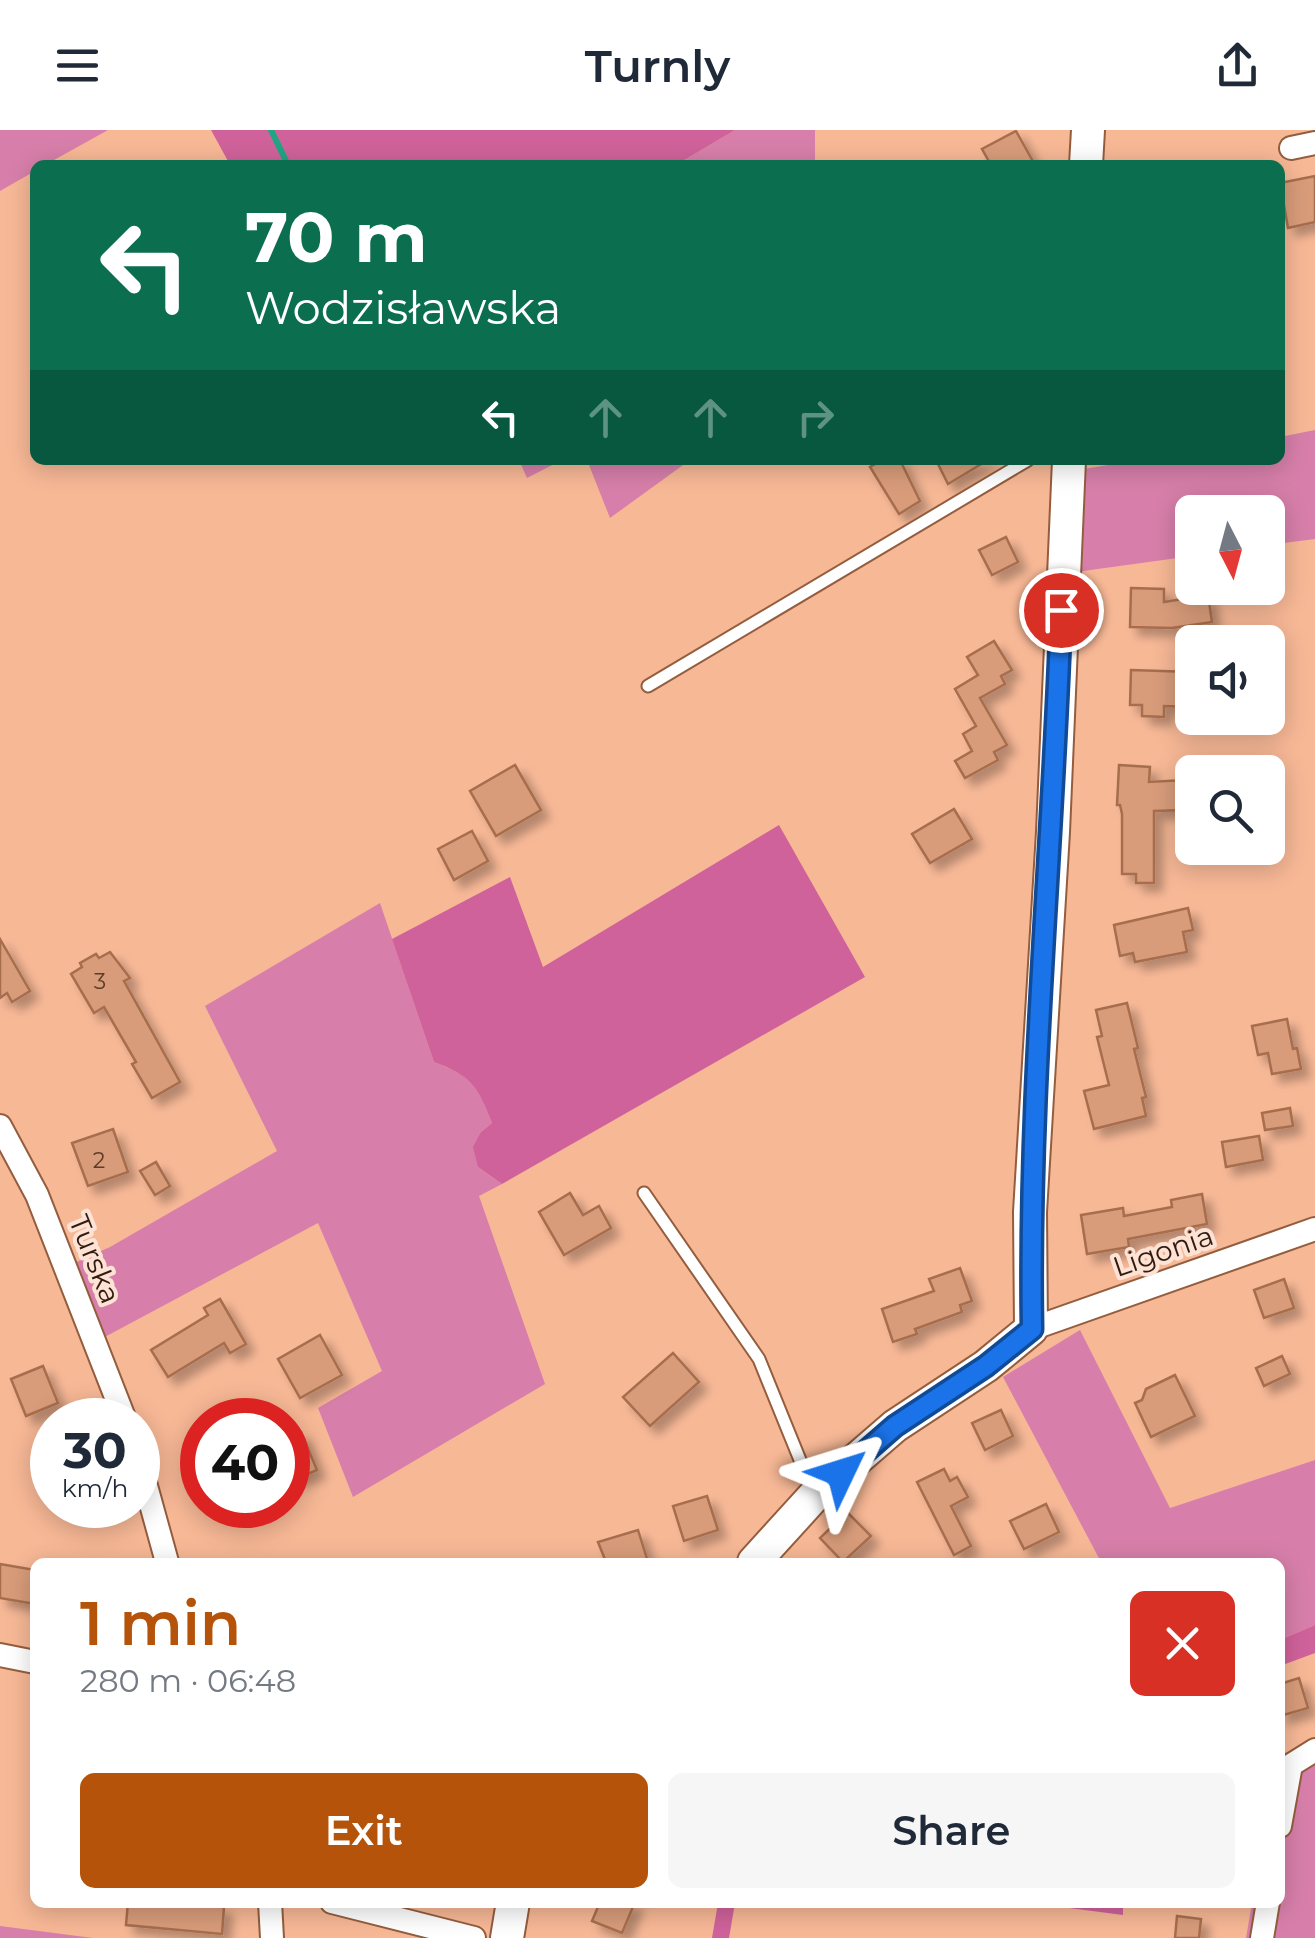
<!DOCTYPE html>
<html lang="en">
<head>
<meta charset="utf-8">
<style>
	body { margin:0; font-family:Montserrat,sans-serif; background:#f6f6f7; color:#1f2937; height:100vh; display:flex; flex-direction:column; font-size:38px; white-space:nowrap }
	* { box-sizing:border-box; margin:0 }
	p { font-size:32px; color:#747a83 }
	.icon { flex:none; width:55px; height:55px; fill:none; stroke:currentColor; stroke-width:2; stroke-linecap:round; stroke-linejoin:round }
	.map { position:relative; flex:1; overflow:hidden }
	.drawer { position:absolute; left:30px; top:1428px; width:1255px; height:350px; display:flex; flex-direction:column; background:#fff; border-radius:15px; box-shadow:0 5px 25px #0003 }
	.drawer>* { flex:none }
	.hud { position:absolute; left:30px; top:30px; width:1255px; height:305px; border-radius:15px; box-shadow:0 5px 25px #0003; background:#0b6e4f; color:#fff; overflow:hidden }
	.needle { width:65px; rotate:174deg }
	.buttons { position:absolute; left:1175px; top:365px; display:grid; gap:20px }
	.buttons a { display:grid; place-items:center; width:110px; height:110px; border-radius:15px; background:#fff; box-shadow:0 5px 25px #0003; font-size:50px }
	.speed { position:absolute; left:30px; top:1268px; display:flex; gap:20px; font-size:50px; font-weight:700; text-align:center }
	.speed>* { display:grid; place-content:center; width:130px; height:130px; border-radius:50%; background:#fff; box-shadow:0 5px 25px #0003; line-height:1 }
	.speed small { font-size:25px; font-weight:400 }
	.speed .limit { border:15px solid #d22; background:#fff; color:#111 }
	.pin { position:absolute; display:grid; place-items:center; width:85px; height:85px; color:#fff; margin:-42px; border:5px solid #fff; border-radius:50%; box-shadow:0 2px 10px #0007 }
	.me { position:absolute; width:110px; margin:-55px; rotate:49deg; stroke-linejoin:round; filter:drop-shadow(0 0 8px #0008) }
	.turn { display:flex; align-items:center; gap:35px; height:210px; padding:0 50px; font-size:45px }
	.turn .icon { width:130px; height:130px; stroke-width:2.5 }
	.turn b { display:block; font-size:70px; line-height:85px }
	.lanes { display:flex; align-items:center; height:95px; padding:0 50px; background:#0003; justify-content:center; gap:50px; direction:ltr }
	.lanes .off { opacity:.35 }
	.round { display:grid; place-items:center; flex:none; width:105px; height:105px; border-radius:15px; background:#f6f6f7 }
	.headline { display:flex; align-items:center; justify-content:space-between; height:170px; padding:0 50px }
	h1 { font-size:60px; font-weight:600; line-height:75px; color:#b45309 }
	.button { display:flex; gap:20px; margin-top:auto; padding:20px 50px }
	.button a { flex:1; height:115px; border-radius:15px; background:#b45309; color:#fff; font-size:40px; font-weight:600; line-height:115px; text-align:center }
	.button a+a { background:#f6f6f7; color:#1f2937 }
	header { display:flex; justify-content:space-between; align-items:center; height:130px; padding:0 50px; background:#fff; font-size:45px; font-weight:600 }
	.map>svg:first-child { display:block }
	.green { fill:#d77faa }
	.forest { fill:#d0629b }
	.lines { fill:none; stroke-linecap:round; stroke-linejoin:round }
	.stream { stroke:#1ea683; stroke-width:6 }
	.building { fill:#d89c7a; stroke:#a76e4e; stroke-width:2.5; filter:url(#shadow) }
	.lane-casing { stroke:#945d3d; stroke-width:15 }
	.street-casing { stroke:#945d3d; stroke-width:26 }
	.secondary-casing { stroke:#945d3d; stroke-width:36 }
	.lane { stroke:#fff; stroke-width:11 }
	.street { stroke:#fff; stroke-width:22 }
	.secondary { stroke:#fff; stroke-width:32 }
	.route-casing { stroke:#114b97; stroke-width:25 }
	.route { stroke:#1a73e8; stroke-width:18 }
	.labels { text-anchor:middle; stroke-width:8; stroke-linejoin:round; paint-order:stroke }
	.number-label { font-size:22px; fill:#5c3b29 }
	.street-label { font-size:28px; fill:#321b0e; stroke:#fde3d5 }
</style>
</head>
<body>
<header><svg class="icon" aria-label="menu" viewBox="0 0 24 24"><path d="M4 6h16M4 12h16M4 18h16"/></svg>Turnly<svg class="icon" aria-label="share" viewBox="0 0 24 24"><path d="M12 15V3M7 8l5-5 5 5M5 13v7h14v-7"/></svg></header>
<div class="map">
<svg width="1315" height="1808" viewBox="0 0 1315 1808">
	<defs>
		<filter id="shadow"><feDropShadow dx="8" dy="8" stdDeviation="5" flood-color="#0004"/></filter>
	</defs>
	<rect width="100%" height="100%" fill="#f7b896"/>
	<g class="green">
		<path d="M0,0H108L45,35H35V41L0,61Z"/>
		<path d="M735,0H815V35H676Z"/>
		<path d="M1315,300V409L1268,415V382H1192V426L1076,442L1084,339L1138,330H1280V307Z"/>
		<path d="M519,330H562L527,348Z"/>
		<path d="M587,330H690L610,388Z"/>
		<path d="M380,773L434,932C476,949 476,952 492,993L481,1002L478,1037L502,1054L479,1066L545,1254L353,1367L318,1278L382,1241L318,1093L101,1209L72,1134L110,1117L277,1021L205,876Z"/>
		<path d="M1080,1200L1170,1378L1315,1330V1495L1280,1510V1432H1101L1003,1247Z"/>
		<path d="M1315,1615V1808H1246L1252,1773L1280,1772V1624Z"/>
		<path d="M0,1796L93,1808H0Z"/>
	</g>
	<g class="forest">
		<path d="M211,0H735L676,35H227L229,33Z"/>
		<path d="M779,695L865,847L502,1054L478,1037L473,1017L481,1002L492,993C477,955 473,947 434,932L392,809L510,747L543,837Z"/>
		<path d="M1315,1495V1523L1280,1536V1510Z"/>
		<path d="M718,1773H735L729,1808H712Z"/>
		<path d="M1031,1773H1123V1785Z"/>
	</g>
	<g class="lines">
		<path class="stream" d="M271,0L288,35"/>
	</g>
	<g class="building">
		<path d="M1016,1L1035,35H991L982,19Z"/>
		<path d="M1315,46V92L1288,98L1280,53Z"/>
		<path d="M882,330H900L920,371L899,384L870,337Z"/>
		<path d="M936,330H988L948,354Z"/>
		<path d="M1006,407L1018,432L992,445L979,420Z"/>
		<path d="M1131,458L1164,459V472L1208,465L1212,492L1172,498L1130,497Z"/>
		<path d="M994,511L1012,540L1001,546L1005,554L980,568L1007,615L994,622L998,630L965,648L955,631L972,621L963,604L976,596L955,559L978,545L967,527Z"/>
		<path d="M1131,540L1192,542V577L1164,576V587L1142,586V575H1130Z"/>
		<path d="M515,635L541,680L496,706L470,661Z"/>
		<path d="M1119,635L1150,637L1149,652L1184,650L1185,680L1154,681V753H1136V744H1122V684L1120,675H1117Z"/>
		<path d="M954,679L972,709L930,733L912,704Z"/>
		<path d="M472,701L488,731L454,750L438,719Z"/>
		<path d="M1188,778L1193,800L1183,802L1187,822L1135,832L1133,823L1120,826L1114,795Z"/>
		<path d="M0,809L30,861L12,872L7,863L0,868Z"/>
		<path d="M110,822L130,848L124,851L180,952L152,968L132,934L136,932L104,877L94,883L71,844L82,837L80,833L96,824L99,828Z"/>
		<path d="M1127,873L1138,918L1134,919L1146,967L1142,968L1146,986L1094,999L1084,961L1109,955L1097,907L1102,906L1096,880Z"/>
		<path d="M1287,889L1293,919L1297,918L1301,939L1272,944L1268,923L1258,925L1252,896Z"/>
		<path d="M1290,978L1293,996L1265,1000L1262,983Z"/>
		<path d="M113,999L128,1042L88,1056L72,1013Z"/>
		<path d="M1259,1006L1263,1030L1226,1037L1222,1012Z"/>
		<path d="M156,1032L170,1056L155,1065L140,1041Z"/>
		<path d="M570,1063L583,1085L599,1076L611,1098L564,1125L539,1082Z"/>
		<path d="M1202,1064L1207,1094L1128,1109L1129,1117L1087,1124L1081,1085L1123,1078L1124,1086L1172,1077L1171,1070Z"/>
		<path d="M960,1138L972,1171L960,1175L962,1182L915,1199L917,1204L893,1212L882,1179L934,1161L929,1149Z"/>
		<path d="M1284,1149L1294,1178L1264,1188L1254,1160Z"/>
		<path d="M220,1169L246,1214L230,1223L224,1213L168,1247L151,1220L208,1185L204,1178Z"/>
		<path d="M320,1205L342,1245L300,1268L278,1229Z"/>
		<path d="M673,1223L699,1252L650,1296L623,1267Z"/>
		<path d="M1282,1226L1290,1244L1264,1256L1256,1238Z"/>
		<path d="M43,1236L58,1273L26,1286L11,1249Z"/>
		<path d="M1175,1245L1195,1286L1151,1307L1135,1273L1142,1270L1146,1259Z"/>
		<path d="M1001,1280L1013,1306L985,1320L972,1293Z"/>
		<path d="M301,1302L317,1340L296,1349L288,1330V1307Z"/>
		<path d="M944,1339L950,1351L957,1347L968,1367L951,1376L971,1416L954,1425L917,1352Z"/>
		<path d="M707,1366L718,1400L684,1411L673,1376Z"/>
		<path d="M1046,1374L1059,1402L1024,1419L1010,1391Z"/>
		<path d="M847,1382L871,1406L843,1432L820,1408Z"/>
		<path d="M638,1400L648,1432H606L598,1412Z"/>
		<path d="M0,1434L35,1440V1474L0,1468Z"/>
		<path d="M1299,1548L1308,1578L1280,1586V1554Z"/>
		<path d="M128,1772L224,1777L222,1804L126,1795Z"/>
		<path d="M600,1772H635L622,1803L592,1791Z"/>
		<path d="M1177,1786L1201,1789L1199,1808H1175Z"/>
	</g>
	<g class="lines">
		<defs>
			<g id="lane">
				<path d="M648,556L1028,330"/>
				<path d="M644,1063L759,1229L813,1362"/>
			</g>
			<g id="street">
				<path d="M1291,18L1315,13"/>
				<path d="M0,996L37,1065L125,1290"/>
				<path d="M1031,1199L1315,1099"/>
				<path d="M138,1327L167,1432"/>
				<path d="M0,1525L35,1532"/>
				<path d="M1280,1696L1291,1635L1315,1620"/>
				<path d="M270,1772L272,1808"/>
				<path d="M332,1772L474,1808"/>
				<path d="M1262,1808L1268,1772"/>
			</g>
			<g id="secondary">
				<path d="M1086,35L1088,0"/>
				<path d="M754,1432L814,1366L895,1296L986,1236L1031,1199L1030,1082L1053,702L1069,330"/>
				<path d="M507,1808L513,1772"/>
			</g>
		</defs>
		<use href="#lane" class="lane-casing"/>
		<use href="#street" class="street-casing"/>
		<use href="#secondary" class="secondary-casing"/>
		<use href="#lane" class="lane"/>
		<use href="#street" class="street"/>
		<use href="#secondary" class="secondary"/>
	</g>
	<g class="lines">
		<defs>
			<path id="route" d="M841,1343L895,1296L986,1236L1032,1199C1028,960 1053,720 1061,480"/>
		</defs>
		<use href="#route" class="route-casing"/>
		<use href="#route" class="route"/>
	</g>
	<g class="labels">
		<g class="number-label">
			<text x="100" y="859">3</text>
			<text x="99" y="1038">2</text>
		</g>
		<g class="street-label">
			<text transform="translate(1163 1121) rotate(-19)" y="10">Ligonia</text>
			<text transform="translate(95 1129) rotate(68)" y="10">Turska</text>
		</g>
	</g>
</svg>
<div class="buttons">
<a><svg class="needle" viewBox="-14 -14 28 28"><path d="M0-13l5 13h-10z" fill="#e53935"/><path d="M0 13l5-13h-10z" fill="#747a83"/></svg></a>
<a><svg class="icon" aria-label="sound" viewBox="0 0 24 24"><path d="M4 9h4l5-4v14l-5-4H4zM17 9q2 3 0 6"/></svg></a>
<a><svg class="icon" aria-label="search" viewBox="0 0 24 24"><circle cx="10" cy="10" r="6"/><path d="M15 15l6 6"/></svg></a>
</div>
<div class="speed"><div>30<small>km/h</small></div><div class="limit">40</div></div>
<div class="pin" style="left:1061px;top:480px;background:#d93025"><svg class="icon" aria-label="arrive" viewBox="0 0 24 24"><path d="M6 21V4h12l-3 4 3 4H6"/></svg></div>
<svg class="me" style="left:841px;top:1343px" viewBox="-20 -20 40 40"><path d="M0-17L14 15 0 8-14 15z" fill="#1a73e8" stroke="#fff" stroke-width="4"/></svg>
<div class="hud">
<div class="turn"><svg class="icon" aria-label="left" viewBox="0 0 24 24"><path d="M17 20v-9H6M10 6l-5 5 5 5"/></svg><div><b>70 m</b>Wodzisławska</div></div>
<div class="lanes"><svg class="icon" aria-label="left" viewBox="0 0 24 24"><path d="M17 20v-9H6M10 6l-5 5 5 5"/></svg><svg class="icon off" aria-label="ahead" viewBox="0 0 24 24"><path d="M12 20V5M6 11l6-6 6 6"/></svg><svg class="icon off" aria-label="ahead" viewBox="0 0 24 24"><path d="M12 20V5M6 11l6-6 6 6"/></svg><svg class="icon off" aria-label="right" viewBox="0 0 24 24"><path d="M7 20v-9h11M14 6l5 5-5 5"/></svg></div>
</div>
<section class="drawer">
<div class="headline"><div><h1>1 min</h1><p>280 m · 06:48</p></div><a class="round" style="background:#d93025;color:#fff"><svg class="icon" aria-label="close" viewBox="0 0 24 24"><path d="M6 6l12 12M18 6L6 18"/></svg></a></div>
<div class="button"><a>Exit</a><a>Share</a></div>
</section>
</div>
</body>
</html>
